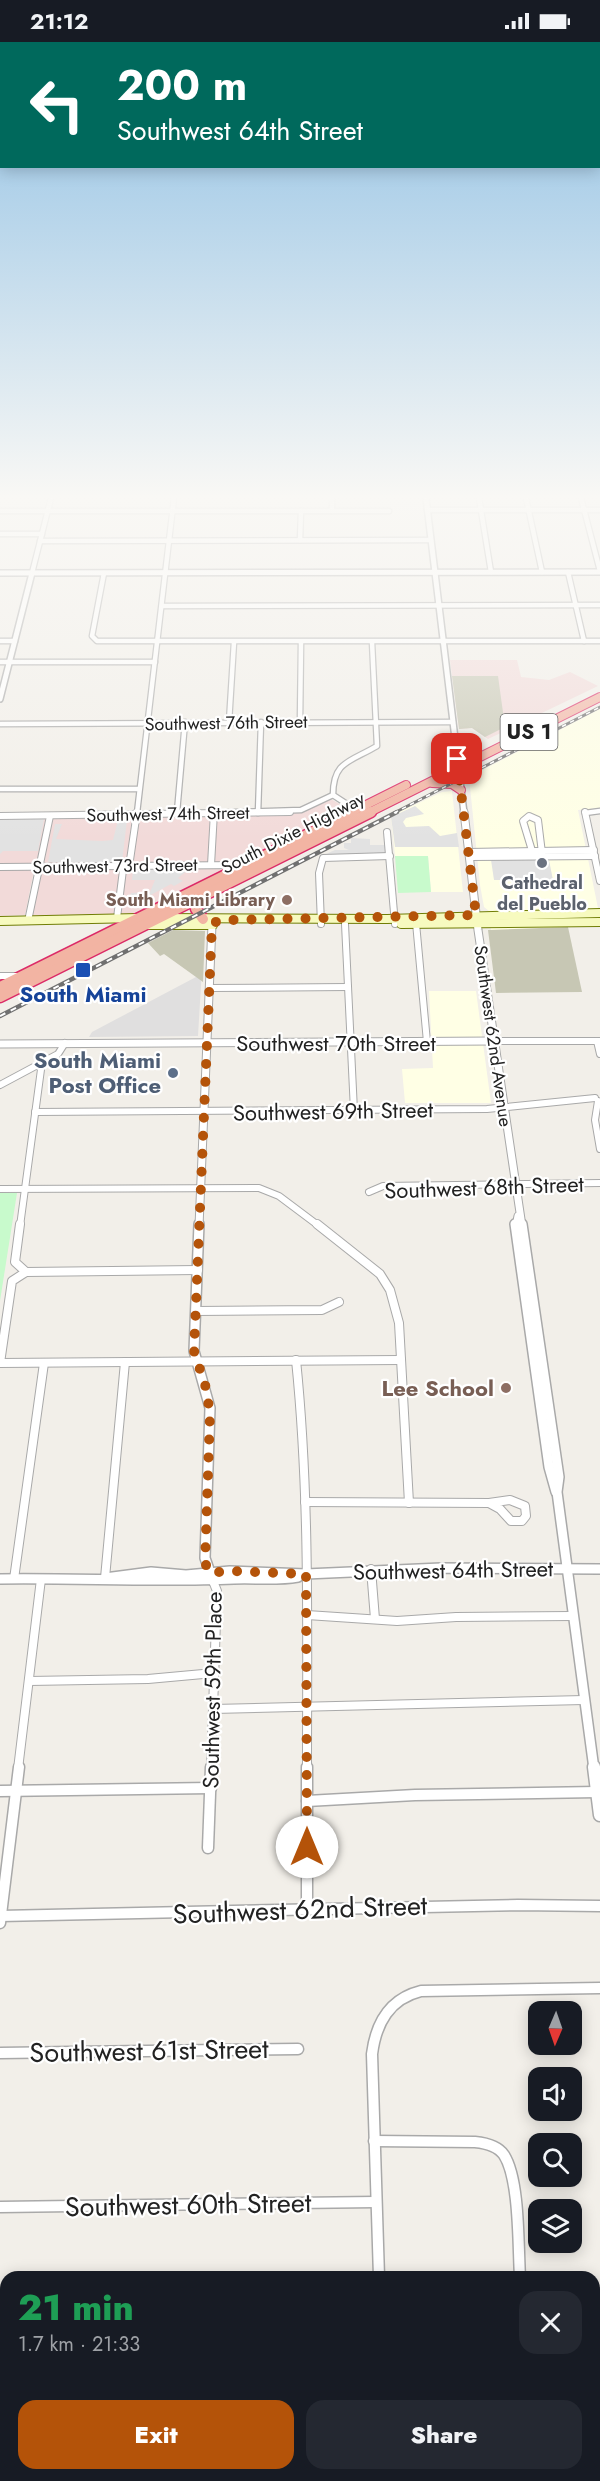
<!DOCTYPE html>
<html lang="en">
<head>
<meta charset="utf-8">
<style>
	body { margin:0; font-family:Jost,sans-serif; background:#242831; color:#f1f3f6; height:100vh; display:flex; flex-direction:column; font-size:22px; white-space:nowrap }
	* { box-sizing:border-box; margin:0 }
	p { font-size:20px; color:#9ea1a6 }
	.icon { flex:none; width:33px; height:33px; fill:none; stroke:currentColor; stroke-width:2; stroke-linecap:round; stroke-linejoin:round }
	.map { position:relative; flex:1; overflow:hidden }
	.sheet { position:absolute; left:0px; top:2229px; width:600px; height:210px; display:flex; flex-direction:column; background:#171b24; border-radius:18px 18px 0 0; box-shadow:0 3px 15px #0003 }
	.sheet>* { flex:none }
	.hud { position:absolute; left:0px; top:0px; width:600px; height:126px; box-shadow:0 3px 15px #0003; background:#00695c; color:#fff; overflow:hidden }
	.needle { width:39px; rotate:182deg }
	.tools { position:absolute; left:528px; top:1959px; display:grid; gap:12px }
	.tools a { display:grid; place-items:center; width:54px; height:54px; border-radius:12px; background:#171b24; box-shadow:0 3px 15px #0003; font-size:30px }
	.pin { position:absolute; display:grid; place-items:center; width:51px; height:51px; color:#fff; margin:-26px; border-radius:12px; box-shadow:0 3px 9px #0006 }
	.me { position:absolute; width:66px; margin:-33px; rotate:0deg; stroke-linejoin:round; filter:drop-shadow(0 0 4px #0008) }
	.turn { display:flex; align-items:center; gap:21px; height:126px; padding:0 18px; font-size:27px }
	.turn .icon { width:78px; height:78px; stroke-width:2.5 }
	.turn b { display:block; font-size:42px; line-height:51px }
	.round { display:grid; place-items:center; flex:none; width:63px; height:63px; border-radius:18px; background:#242831 }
	.head { display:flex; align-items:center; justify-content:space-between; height:102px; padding:0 18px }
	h1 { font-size:36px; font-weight:800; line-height:45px; color:#1e9e55 }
	.primary-button { display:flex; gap:12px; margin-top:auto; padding:12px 18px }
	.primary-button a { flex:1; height:69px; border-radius:18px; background:#b45309; color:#fff; font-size:24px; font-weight:800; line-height:69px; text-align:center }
	.primary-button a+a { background:#242831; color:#f1f3f6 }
	.status { display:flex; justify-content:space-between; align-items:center; height:42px; padding:0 30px; background:#171b24; direction:ltr }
	.status svg { height:16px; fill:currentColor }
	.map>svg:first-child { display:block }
	.residential { fill:#e0dfdf }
	.commercial { fill:#f2dad9 }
	.education { fill:#ffffe5 }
	.construction { fill:#c7c7b4 }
	.park { fill:#c8facc }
	.parking { fill:#e2e2e2 }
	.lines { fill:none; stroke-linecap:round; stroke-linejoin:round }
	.minor-far3-casing { stroke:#a9a9a9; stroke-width:7 }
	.minor-far2-casing { stroke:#a9a9a9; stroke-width:8 }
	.minor-far1-casing { stroke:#a9a9a9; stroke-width:10 }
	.minor-casing { stroke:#a9a9a9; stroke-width:13 }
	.tertiary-far3-casing { stroke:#a9a9a9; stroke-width:8 }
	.tertiary-far2-casing { stroke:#a9a9a9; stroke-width:9 }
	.tertiary-far1-casing { stroke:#a9a9a9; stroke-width:12 }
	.tertiary-casing { stroke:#a9a9a9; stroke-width:15 }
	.secondary-casing { stroke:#707d05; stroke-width:10 }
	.trunk-far1-casing { stroke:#dc2a67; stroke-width:10 }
	.trunk-casing { stroke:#dc2a67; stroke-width:13 }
	.minor-far3 { stroke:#fff; stroke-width:4.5 }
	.minor-far2 { stroke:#fff; stroke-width:6 }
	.minor-far1 { stroke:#fff; stroke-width:8 }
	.minor { stroke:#fff; stroke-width:10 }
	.tertiary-far3 { stroke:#fff; stroke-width:5 }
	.tertiary-far2 { stroke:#fff; stroke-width:7 }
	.tertiary-far1 { stroke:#fff; stroke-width:9 }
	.tertiary { stroke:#fff; stroke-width:12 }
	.secondary { stroke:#f7fabf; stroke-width:8 }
	.trunk-far1 { stroke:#f2b4a3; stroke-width:8 }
	.trunk { stroke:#f2b4a3; stroke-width:10 }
	.rail-far1-casing { stroke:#707070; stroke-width:3 }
	.rail-casing { stroke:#707070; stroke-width:4.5 }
	.rail-far1 { stroke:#fff; stroke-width:1.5; stroke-dasharray:4.5; stroke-linecap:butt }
	.rail { stroke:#fff; stroke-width:2; stroke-dasharray:6; stroke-linecap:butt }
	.route { stroke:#b45309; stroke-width:10; stroke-dasharray:0 18 }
	.worship-dot { fill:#6b7280; stroke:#fff; stroke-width:2 }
	.education-dot { fill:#8d6e63; stroke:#fff; stroke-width:2 }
	.transit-dot { fill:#1a4fb4; stroke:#fff; stroke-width:2 }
	.service-dot { fill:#5c6f8a; stroke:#fff; stroke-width:2 }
	.labels { text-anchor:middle; stroke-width:4.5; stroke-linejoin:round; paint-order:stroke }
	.far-street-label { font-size:18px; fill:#222; stroke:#fff }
	.far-worship-label { font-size:18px; font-weight:bold; fill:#5b616d; stroke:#fff }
	.far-education-label { font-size:18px; font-weight:bold; fill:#785e54; stroke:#fff; text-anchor:end }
	.shield { fill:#fff; stroke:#646464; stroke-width:1.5 }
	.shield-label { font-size:21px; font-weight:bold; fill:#222 }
	.transit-label { font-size:22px; font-weight:bold; fill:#164399; stroke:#fff }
	.street-label { font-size:22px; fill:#222; stroke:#fff }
	.service-label { font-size:22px; font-weight:bold; fill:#4e5e75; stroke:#fff; text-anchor:end }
	.education-label { font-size:22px; font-weight:bold; fill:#785e54; stroke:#fff; text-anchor:end }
	.near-street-label { font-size:27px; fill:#222; stroke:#fff }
</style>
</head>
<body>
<div class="status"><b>21:12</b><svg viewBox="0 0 49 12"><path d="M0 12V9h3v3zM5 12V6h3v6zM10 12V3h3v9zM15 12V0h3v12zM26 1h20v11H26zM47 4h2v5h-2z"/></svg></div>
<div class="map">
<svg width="600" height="2439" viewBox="0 0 600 2439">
	<rect width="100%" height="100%" fill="#f2efe9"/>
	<path class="residential" d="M204,893L198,994L89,995L92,990L196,935Z"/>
	<g class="commercial">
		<path d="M450,618H517L521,635L549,638L570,630L598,644L488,697L472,686L459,687Z"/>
		<path d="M329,756L350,768L138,874H31L43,822H0V776L287,772Z"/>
		<path d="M0,828H34L25,873L0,874Z"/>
	</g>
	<g class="education">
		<path d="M600,667V766L578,768L598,866L562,869L576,950H498L489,869L484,865L480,843L469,735Z"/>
		<path d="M452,749L463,850H431L428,814H395L391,774L442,750Z"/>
		<path d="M429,949H476L491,1061H405L402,1027L433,1026Z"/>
	</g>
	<g class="construction">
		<path d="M452,634H498L505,685L485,695L472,686L459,687Z"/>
		<path d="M568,885L582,950L496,951L488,888Z"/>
		<path d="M173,888L205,889L203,940L164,912L160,914L148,901Z"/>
	</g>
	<g class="park">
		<path d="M395,814H428L431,850L398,851Z"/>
		<path d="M0,1151H17L0,1259Z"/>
	</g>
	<g class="parking">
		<path d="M415,764L424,772L406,776L403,780L406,785L429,784L440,794L457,791L459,805H395L391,775Z"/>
		<path d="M0,777H44L38,809H3L0,812Z"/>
		<path d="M118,778H127L122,820H48L55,782H62L56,797L102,799L113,798Z"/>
		<path d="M351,796L370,797V803H385L386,816L324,813L335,808H349L344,806V801H351Z"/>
		<path d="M491,818H549L553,838H494Z"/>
		<path d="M133,827H189L178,836L183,839L174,844L171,842L134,862L129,861L131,851L150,850L155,838H132Z"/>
	</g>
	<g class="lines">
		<defs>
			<g id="minor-far3">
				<path d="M332,456V469"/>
				<path d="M479,456L491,530"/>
				<path d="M526,456L542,530"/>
				<path d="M581,456L600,529"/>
				<path d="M427,468H600"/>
				<path d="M0,469H389"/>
				<path d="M0,492H42"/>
				<path d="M300,498L301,469"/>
				<path d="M40,499L431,498"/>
				<path d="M568,530L584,599"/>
				<path d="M32,531L51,456"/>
				<path d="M104,531L92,594L97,599H600"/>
				<path d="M162,564L600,563"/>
				<path d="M0,599H15"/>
				<path d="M0,620H155"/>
				<path d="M229,680L234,600"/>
				<path d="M300,680L301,600"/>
				<path d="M0,682L453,680"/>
				<path d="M0,747H139"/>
				<path d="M356,768L333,753C333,719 350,720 377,704L372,600"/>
				<path d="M177,770L185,680"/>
				<path d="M137,771L174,456"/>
				<path d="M213,771L301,768L333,753"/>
				<path d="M258,771L261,680"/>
				<path d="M585,771L600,769"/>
			</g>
			<g id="minor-far2">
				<path d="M585,770L600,839"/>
				<path d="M0,774L290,770"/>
				<path d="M387,790L395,882"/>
				<path d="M469,810L594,808"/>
				<path d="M533,812L523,779L529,774L538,778L542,811"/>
				<path d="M469,815L595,814"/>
				<path d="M211,823L214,770"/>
				<path d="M0,825L243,823"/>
				<path d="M117,876L123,828L130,818L137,770"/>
				<path d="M28,879L50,774"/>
				<path d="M416,881L427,1000"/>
				<path d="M321,882L319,831L323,816L390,814"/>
				<path d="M345,882L354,1069"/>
				<path d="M0,934H18"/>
				<path d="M209,946L348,945"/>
				<path d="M494,999H600"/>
				<path d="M597,999L600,1012"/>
				<path d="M0,1043L58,1012L65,1001"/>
				<path d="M598,1059L595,1078L600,1107"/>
				<path d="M35,1070L487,1067L595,1056"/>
				<path d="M0,1147L259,1146L279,1154L319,1184"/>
				<path d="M369,1150L383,1144L600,1141"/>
				<path d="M20,1184L42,1020"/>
			</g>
			<g id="minor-far1">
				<path d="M20,1182L15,1220L26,1230"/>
				<path d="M317,1182L380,1232L390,1248L399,1281L409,1461"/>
				<path d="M196,1269L322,1268L339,1260"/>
				<path d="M296,1318C310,1454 307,1590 307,1727"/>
				<path d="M0,1321L401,1318"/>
				<path d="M0,1321L12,1239L26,1230L198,1228"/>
				<path d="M510,1458L525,1464L526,1474L522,1479H511L500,1467L489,1461Z"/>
				<path d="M305,1460L489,1461"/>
				<path d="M371,1527L375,1577"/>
				<path d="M105,1536L125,1320"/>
				<path d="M14,1537L44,1321"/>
				<path d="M307,1573L397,1579L456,1575L572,1574"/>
				<path d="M29,1639L148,1637L214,1631"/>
				<path d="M213,1667L584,1658"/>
				<path d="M18,1727L41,1537"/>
				<path d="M211,1727L217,1549L213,1539"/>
			</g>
			<g id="minor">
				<path d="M307,1725V1866"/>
				<path d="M0,1749L211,1746"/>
				<path d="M307,1759L415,1753L597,1750"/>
				<path d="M208,1806L211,1725"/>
				<path d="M0,1874L518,1863L600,1864"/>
				<path d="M0,1881L19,1725"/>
				<path d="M0,2011L298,2007"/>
				<path d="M374,2099L475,2100C485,2101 498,2104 504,2113C520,2138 518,2205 520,2235"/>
				<path d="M0,2165L376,2160"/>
				<path d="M379,2235L372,2012C376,1981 389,1957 421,1949L600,1946"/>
				<path d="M0,2334H6"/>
				<path d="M386,2433V2439"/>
			</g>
			<g id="tertiary-far3">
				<path d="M426,456L464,771"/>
				<path d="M0,531L600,530"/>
				<path d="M0,657L32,531"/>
			</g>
			<g id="tertiary-far2">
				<path d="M464,770L478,888L522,1184"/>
				<path d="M0,1002L494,999"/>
				<path d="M199,1184L212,883"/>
				<path d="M516,1184L518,1174"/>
			</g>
			<g id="tertiary-far1">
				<path d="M199,1182L194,1309L210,1366L205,1516L213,1539"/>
				<path d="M515,1182L549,1425L556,1450"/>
				<path d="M522,1182L559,1435L557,1450L594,1727"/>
				<path d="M105,1536L151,1530L186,1533L230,1529L306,1532L441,1526L600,1527"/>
				<path d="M0,1537C78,1536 156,1540 234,1537C256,1536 276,1539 298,1535"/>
			</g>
			<path id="tertiary" d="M594,1725L600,1773"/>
			<g id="secondary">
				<path d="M158,876L387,877L600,871"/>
				<path d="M0,879L138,876"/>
				<path d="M401,882L600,880"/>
				<path d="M146,883H213"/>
			</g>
			<g id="trunk-far1">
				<path d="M456,703L464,708H475"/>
				<path d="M432,741L452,742L461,748"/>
				<path d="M350,771L406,743"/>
				<path d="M368,771L600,655"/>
			</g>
			<g id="trunk">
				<path d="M198,858L196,867L203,877"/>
				<path d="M0,945L353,770"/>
				<path d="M0,955L371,770"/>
			</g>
		</defs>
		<use href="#minor-far3" class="minor-far3-casing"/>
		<use href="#minor-far2" class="minor-far2-casing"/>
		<use href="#minor-far1" class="minor-far1-casing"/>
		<use href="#minor" class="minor-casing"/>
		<use href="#tertiary-far3" class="tertiary-far3-casing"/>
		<use href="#tertiary-far2" class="tertiary-far2-casing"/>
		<use href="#tertiary-far1" class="tertiary-far1-casing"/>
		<use href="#tertiary" class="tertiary-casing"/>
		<use href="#secondary" class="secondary-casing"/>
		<use href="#trunk-far1" class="trunk-far1-casing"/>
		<use href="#trunk" class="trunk-casing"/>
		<use href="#minor-far3" class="minor-far3"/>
		<use href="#minor-far2" class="minor-far2"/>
		<use href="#minor-far1" class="minor-far1"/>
		<use href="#minor" class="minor"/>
		<use href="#tertiary-far3" class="tertiary-far3"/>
		<use href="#tertiary-far2" class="tertiary-far2"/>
		<use href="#tertiary-far1" class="tertiary-far1"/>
		<use href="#tertiary" class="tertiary"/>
		<use href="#secondary" class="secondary"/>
		<use href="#trunk-far1" class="trunk-far1"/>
		<use href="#trunk" class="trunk"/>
		<defs>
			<path id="rail-far1" d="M394,771L600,665"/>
			<path id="rail" d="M0,974L397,770"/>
		</defs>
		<use href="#rail-far1" class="rail-far1-casing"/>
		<use href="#rail" class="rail-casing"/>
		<use href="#rail-far1" class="rail-far1"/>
		<use href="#rail" class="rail"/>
	</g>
	<linearGradient id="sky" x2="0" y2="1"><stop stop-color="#8fc0e4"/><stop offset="0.57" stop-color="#f9f8f5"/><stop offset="1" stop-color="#f9f8f5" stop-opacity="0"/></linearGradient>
	<rect width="600" height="798" fill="url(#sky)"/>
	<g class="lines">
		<path class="route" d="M307,1805L306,1532L230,1529L210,1531L205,1521L210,1372L206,1346L194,1309L212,883L217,879L228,878L476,873L457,717"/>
	</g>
	<circle class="worship-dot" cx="542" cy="821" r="6"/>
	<g class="education-dot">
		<circle cx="287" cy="858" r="6"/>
		<circle cx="506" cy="1346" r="6"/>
	</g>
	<rect class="transit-dot" x="75" y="920" width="16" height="16" rx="3"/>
	<circle class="service-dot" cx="173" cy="1031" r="6"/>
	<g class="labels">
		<g class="far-street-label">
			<text transform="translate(226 681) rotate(-1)" y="6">Southwest 76th Street</text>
			<text transform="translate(168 772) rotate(-1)" y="6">Southwest 74th Street</text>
			<text transform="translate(293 791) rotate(-27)" y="6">South Dixie Highway</text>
			<text transform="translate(115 824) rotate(-1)" y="6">Southwest 73rd Street</text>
			<text transform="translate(493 994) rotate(82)" y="6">Southwest 62nd Avenue</text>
		</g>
		<g class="far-worship-label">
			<text x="542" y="847">Cathedral<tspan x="542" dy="21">del Pueblo</tspan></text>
		</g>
		<g class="far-education-label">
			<text x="275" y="864">South Miami Library</text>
		</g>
		<rect class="shield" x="500.5" y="672" width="57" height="36" rx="4.5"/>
		<g class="shield-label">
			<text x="529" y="697">US 1</text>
		</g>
		<g class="transit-label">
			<text x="83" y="960">South Miami</text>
		</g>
		<g class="street-label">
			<text x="336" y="1009">Southwest 70th Street</text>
			<text transform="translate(333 1069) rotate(-1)" y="8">Southwest 69th Street</text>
			<text transform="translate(484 1145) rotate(-2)" y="8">Southwest 68th Street</text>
			<text transform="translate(453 1528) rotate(-1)" y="8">Southwest 64th Street</text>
			<text transform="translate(212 1648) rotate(-89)" y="8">Southwest 59th Place</text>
		</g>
		<g class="service-label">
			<text x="161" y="1026">South Miami<tspan x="161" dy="25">Post Office</tspan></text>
		</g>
		<g class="education-label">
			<text x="494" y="1354">Lee School</text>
		</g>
		<g class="near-street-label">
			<text transform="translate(300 1868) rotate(-2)" y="9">Southwest 62nd Street</text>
			<text transform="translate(149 2009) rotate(-1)" y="9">Southwest 61st Street</text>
			<text transform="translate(188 2163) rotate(-1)" y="9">Southwest 60th Street</text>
		</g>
	</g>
</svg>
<div class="tools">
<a><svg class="needle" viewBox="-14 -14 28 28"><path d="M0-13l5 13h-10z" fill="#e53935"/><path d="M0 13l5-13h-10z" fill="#9ea1a6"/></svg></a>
<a><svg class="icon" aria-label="sound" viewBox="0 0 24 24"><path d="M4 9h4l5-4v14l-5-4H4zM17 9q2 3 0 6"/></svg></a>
<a><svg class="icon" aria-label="search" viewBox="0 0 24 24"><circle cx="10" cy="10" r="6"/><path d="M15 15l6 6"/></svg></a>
<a><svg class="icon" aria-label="layers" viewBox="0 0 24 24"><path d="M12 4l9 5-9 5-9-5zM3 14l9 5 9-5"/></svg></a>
</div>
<div class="pin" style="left:457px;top:717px;background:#d93025"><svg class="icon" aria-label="arrive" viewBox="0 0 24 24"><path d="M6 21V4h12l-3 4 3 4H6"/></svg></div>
<svg class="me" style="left:307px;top:1805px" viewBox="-20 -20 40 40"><circle r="19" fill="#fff"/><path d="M0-13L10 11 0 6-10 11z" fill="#b45309"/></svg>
<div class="hud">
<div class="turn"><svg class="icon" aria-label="left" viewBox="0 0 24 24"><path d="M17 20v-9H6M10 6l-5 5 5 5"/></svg><div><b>200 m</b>Southwest 64th Street</div></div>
</div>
<section class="sheet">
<div class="head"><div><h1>21 min</h1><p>1.7 km · 21:33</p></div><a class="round"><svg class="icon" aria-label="close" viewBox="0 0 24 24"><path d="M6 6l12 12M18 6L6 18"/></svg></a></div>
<div class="primary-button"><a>Exit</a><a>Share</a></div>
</section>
</div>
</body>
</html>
